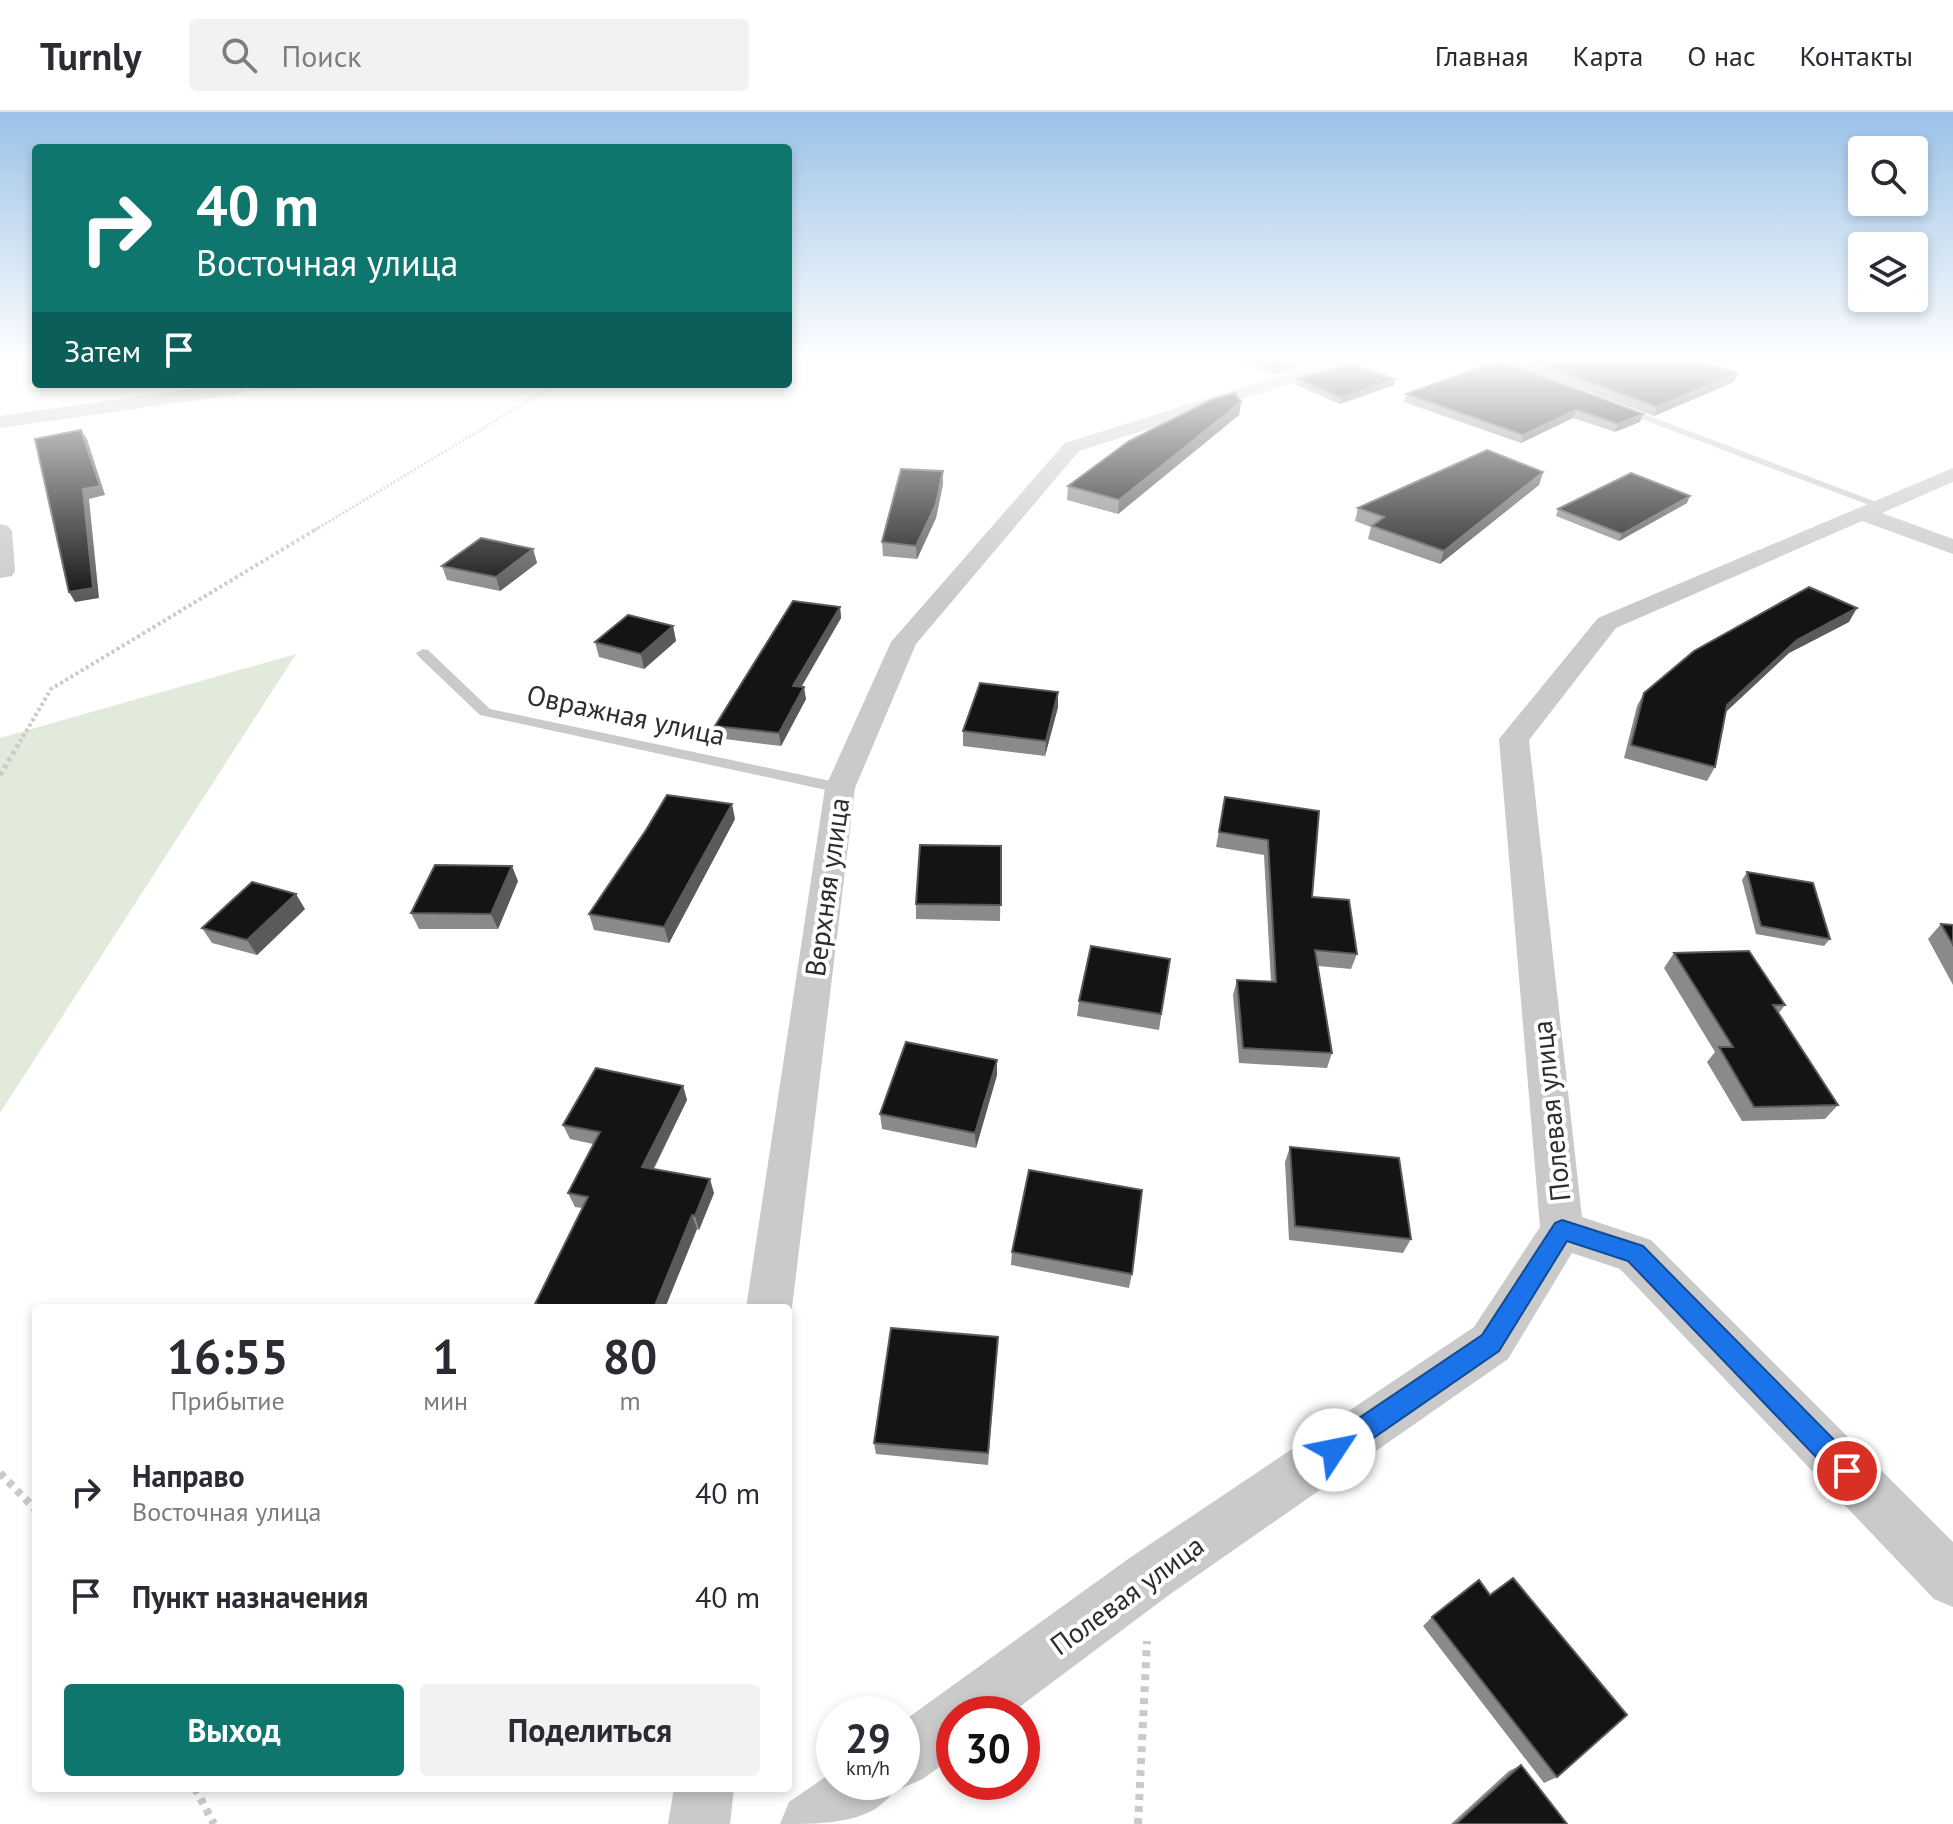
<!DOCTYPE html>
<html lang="ru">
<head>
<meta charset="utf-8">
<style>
	body { margin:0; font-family:"PT Sans",sans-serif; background:#f2f2f3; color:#2b2b33; height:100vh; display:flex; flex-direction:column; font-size:30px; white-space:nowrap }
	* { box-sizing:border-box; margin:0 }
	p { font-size:26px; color:#7c7c81 }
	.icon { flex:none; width:44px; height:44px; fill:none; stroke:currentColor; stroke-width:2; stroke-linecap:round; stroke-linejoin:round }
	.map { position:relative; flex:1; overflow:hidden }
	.drawer { position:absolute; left:32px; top:1192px; width:760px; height:488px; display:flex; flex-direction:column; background:#fff; border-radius:8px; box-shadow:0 4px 12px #0003 }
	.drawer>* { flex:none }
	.hud { position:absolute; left:32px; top:32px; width:760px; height:244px; border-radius:8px; box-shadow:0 4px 12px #0003; background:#0f766e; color:#fff; overflow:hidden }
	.controls { position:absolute; left:1848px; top:24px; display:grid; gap:16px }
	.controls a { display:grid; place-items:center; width:80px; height:80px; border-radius:8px; background:#fff; box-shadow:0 4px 12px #0003; font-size:40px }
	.speed { position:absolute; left:816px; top:1584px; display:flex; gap:16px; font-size:40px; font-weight:700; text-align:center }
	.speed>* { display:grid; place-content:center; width:104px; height:104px; border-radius:50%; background:#fff; box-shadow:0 4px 12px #0003; line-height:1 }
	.speed small { font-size:20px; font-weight:400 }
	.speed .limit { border:12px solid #d22; background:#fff; color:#111 }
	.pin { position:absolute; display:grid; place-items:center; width:68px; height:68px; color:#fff; margin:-34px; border:4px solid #fff; border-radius:50%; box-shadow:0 2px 8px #0007 }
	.me { position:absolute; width:88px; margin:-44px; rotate:56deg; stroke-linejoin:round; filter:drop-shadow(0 0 6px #0008) }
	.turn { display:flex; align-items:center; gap:28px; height:168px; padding:0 32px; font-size:36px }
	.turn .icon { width:104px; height:104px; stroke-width:2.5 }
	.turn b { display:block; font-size:56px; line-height:68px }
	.then { display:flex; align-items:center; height:76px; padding:0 32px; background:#0003; gap:16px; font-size:30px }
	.eta { display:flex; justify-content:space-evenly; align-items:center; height:136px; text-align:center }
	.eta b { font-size:48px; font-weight:700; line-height:56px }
	.primary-button { display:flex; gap:16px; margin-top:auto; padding:16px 32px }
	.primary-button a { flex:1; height:92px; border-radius:8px; background:#0f766e; color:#fff; font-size:32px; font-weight:700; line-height:92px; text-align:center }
	.primary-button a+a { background:#f2f2f3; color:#2b2b33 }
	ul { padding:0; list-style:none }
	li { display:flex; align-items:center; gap:24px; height:104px; padding:0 32px }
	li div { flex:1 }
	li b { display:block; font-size:30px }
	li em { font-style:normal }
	header { display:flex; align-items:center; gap:48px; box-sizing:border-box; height:112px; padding:0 40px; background:#fff; border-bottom:2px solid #e1e1e2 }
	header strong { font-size:38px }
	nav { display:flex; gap:44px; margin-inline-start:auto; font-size:28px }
	.search { width:560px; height:72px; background:#f2f2f3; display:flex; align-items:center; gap:20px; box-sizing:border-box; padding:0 28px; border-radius:8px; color:#7c7c81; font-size:30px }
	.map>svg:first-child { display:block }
	.green { fill:#e1eadb }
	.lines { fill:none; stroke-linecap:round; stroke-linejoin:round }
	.path-far3 { stroke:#cacaca; stroke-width:3; stroke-dasharray:2 2; stroke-linecap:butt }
	.path-far2 { stroke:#cacaca; stroke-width:4; stroke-dasharray:3 3; stroke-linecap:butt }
	.path-far1 { stroke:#cacaca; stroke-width:5; stroke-dasharray:4 4; stroke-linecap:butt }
	.path { stroke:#cacaca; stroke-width:8; stroke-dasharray:6 6; stroke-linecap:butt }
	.lane { fill:#cacaca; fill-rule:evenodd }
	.street { fill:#cacaca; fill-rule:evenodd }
	.wall { fill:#8a8a8a }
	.shaded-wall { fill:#5a5a5a }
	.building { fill:#141414; stroke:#5a5a5a; stroke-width:2 }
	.route { fill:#1a73e8; stroke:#114b97; stroke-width:2 }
	.labels { text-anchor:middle; stroke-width:8; stroke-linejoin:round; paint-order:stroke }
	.street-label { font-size:28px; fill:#2d2d2d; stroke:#fff }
</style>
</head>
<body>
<header>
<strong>Turnly</strong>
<div class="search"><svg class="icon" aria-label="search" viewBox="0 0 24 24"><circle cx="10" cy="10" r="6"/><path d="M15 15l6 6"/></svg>Поиск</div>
<nav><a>Главная</a><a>Карта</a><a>О нас</a><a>Контакты</a></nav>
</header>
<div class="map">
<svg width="1953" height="1712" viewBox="0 0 1953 1712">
	<rect width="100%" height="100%" fill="#fff"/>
	<path class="green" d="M296,542L0,1001V626Z"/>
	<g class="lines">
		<path class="path-far3" d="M315,418L556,272"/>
		<path class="path-far2" d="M17,635L51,577L318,416"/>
		<path class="path-far1" d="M0,663L18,633"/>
		<g class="path">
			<path d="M0,1361L36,1398"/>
			<path d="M195,1676L214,1712"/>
			<path d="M1138,1712L1147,1529"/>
		</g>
		<g class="lane">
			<path d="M1482,247H1493L1522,258L1514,260Z"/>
			<path d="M276,272H373L368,275L239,279L234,276L239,273Z"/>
			<path d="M1617,294H1623L1887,394L1877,396L1617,298Z"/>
			<path d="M423,537L428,538L490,597L840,671L848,676L840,681L480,603L418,544L416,541Z"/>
		</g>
		<g class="street">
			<path d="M1333,247H1359L1356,251L1079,339L916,532L855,676L792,1196L788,1205V1196H746L825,676L891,530L1065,331Z"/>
			<path d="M227,272H246L249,276L239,282L0,316V304Z"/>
			<path d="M1953,356V370L1882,401L1953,427V442L1862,409L1616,516L1529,628L1582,1105L1651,1128L1953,1430V1495L1934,1487L1620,1157L1572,1141L1508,1247L1169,1483L1010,1602H954V1644L923,1667L902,1676L897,1674C876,1712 827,1712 780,1712L789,1690L834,1659V1670H902V1610L1131,1445L1474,1215L1540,1115L1499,627L1598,506Z"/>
			<path d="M0,412L8,414L12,419L15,459L12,464L0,466Z"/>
			<path d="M674,1676H734L730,1712H668Z"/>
		</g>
	</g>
	<g class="wall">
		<path d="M1233,247H1323L1272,263Z"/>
		<path d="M1513,247H1691L1734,270L1654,304L1511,251Z"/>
		<path d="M1297,267L1394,273L1340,292L1296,273Z"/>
		<path d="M1406,282L1643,302L1640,310L1615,320L1573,306L1521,331L1404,290Z"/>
		<path d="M1241,290L1239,303L1118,402L1067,388L1068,374Z"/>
		<path d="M1543,360L1539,373L1440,452L1368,427L1371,415L1355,409L1358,396Z"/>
		<path d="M943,372L936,406L917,447L883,444L882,430Z"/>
		<path d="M1687,391L1619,429L1556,404L1558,397Z"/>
		<path d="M533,437L537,451L500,479L447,468L442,454Z"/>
		<path d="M840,495L841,506L801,575L806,587L781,634L717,626L715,614Z"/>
		<path d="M1849,510L1789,541L1725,601L1715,655L1707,669L1624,646L1637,594L1644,581Z"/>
		<path d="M673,514L676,529L644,557L599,545L595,530Z"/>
		<path d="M1058,595L1045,644L963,634V619Z"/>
		<path d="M1225,685L1319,699L1312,785L1357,842L1351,857L1318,854L1332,941L1327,956L1239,951L1233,883L1237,868L1271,870L1264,743L1216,735Z"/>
		<path d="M735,707L669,831L594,818L589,802Z"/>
		<path d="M1001,734L1000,809L916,807V792Z"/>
		<path d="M1747,760L1830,827L1824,834L1756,822L1742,768Z"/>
		<path d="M518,769L498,817H419L411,801Z"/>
		<path d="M305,797L257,843L212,831L202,816Z"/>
		<path d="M1941,812L1953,813V873L1928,827Z"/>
		<path d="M1674,841L1785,893L1778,902L1838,993L1825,1007L1742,1009L1707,950L1715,940L1664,856Z"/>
		<path d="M1170,847L1159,918L1077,904L1079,889Z"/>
		<path d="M997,948V963L976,1036L882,1017L880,1002Z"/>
		<path d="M683,974L687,988L654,1057L714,1081L699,1118L697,1117L665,1196H538L535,1192L582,1096L575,1095L568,1081L593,1032L570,1027L563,1013Z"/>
		<path d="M1290,1035L1411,1127L1403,1141L1289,1128L1285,1050Z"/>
		<path d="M1012,1140L1132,1162L1129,1176L1011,1153Z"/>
		<path d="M998,1225L988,1353L876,1342L874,1331Z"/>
		<path d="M1490,1483L1557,1665L1544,1671L1423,1514L1432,1505Z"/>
		<path d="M1521,1653L1567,1712H1451L1509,1659Z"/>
	</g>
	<g class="shaded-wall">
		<path d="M1306,247H1323L1272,263L1273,257Z"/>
		<path d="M1738,261L1734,270L1654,304L1657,295Z"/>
		<path d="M1395,267L1394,273L1340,292L1342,286Z"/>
		<path d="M1241,290L1239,303L1118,402L1119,388Z"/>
		<path d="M1576,298L1573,306L1521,331L1523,323Z"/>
		<path d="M1643,302L1640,310L1615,320L1618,312Z"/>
		<path d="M81,318L87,327L105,383L89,387L99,486L75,490L69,480L83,377Z"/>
		<path d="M943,359V372L936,406L917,447L916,434Z"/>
		<path d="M1543,360L1539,373L1440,452L1444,439Z"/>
		<path d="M1690,384L1687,391L1619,429L1622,422Z"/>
		<path d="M533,437L537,451L500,479L496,465Z"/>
		<path d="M840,495L841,506L795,586L793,574Z"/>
		<path d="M1857,496L1849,510L1789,541L1719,606L1727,593L1797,528Z"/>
		<path d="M673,514L676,529L644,557L641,542Z"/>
		<path d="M804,575L806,587L781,634L779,621Z"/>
		<path d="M1058,580V595L1045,644L1046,629Z"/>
		<path d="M732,692L735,707L669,831L664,815Z"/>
		<path d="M512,754L518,769L498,817L491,802Z"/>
		<path d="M296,782L305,797L257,843L247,828Z"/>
		<path d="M997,948V963L976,1036L975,1021Z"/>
		<path d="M683,974L687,988L647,1069L642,1055Z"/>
		<path d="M710,1067L714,1081L699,1118L695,1104Z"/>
		<path d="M692,1103L697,1117L665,1196H654Z"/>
	</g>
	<g class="building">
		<path d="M1248,247H1306L1273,257Z"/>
		<path d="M1525,247H1691L1738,261L1657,295Z"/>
		<path d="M1500,248L1643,302L1618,312L1576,298L1523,323L1406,282Z"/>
		<path d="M1350,251L1395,267L1342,286L1297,267Z"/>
		<path d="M1235,281L1241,290L1119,388L1068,374L1129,329L1211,288Z"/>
		<path d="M81,318L100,374L83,377L93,476L69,480L35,327Z"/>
		<path d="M1487,338L1543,360L1444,439L1372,414L1384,405L1358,396Z"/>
		<path d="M901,357L943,359L936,392L916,434L882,430Z"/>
		<path d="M1631,361L1690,384L1622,422L1558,397Z"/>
		<path d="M481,426L533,437L496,465L442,454Z"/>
		<path d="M1809,475L1857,496L1797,528L1727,593L1715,655L1631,633L1644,581L1694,539Z"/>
		<path d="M793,489L840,495L793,574L804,575L779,621L715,614Z"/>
		<path d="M628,503L673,514L641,542L595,530Z"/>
		<path d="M980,571L1058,580L1046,629L963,619Z"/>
		<path d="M667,683L732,692L664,815L589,802L646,718Z"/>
		<path d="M1225,685L1319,699L1312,785L1349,788L1357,842L1315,838L1332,941L1243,936L1237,868L1276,870L1268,728L1219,720Z"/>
		<path d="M920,733L1001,734V793L916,792Z"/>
		<path d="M435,753L512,754L491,802L411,801Z"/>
		<path d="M1747,760L1813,771L1830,827L1761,814Z"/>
		<path d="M252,770L296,782L247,828L202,816Z"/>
		<path d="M1941,812L1953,813V833Z"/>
		<path d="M1091,834L1170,847L1161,902L1079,889Z"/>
		<path d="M1749,839L1785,893H1773L1838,993L1754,995L1719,935H1733L1674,841Z"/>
		<path d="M906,930L997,948L975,1021L880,1002Z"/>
		<path d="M596,956L683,974L642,1055L710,1067L695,1104L692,1103L654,1196H557L535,1192L588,1085L568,1081L600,1020L563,1013Z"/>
		<path d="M1290,1035L1399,1046L1411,1127L1295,1114Z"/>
		<path d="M1029,1058L1142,1078L1132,1162L1012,1140Z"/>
		<path d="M891,1216L998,1225L988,1341L874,1331Z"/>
		<path d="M1513,1466L1627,1603L1557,1665L1432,1505L1479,1468L1490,1483Z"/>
		<path d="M1521,1653L1567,1712H1456Z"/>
	</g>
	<linearGradient id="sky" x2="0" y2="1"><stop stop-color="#9bc2e8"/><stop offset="0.51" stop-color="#fff"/><stop offset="1" stop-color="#fff" stop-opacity="0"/></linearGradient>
	<rect width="1953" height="486" fill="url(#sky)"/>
	<path class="route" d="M1562,1108L1643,1134L1856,1350L1860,1359L1856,1368L1847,1372L1838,1368L1628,1149L1567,1129L1499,1239L1343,1347L1334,1351L1325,1347L1321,1338L1325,1329L1482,1223L1555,1111Z"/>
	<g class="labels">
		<g class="street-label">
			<text transform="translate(626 603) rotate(12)" y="10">Овражная улица</text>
			<text transform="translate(827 775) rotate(-82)" y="10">Верхняя улица</text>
			<text transform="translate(1551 999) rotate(-96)" y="10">Полевая улица</text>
			<text transform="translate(1127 1483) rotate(-36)" y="10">Полевая улица</text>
		</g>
	</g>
</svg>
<div class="controls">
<a><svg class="icon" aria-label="search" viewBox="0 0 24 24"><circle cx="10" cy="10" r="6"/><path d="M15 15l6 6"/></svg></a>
<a><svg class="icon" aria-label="layers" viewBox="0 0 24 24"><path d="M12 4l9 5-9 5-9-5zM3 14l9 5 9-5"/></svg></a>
</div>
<div class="speed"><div>29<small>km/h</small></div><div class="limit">30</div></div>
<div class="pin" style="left:1847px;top:1359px;background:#d93025"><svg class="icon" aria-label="arrive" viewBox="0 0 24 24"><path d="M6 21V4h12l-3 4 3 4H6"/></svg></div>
<svg class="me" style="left:1334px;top:1338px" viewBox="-20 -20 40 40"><circle r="19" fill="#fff"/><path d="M0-13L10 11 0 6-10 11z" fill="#1a73e8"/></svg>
<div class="hud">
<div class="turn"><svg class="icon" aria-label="right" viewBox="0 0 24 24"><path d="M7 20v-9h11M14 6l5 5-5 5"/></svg><div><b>40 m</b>Восточная улица</div></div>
<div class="then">Затем<svg class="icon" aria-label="arrive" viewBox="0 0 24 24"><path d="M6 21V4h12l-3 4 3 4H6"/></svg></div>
</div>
<section class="drawer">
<div class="eta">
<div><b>16:55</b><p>Прибытие</p></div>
<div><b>1</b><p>мин</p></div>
<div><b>80</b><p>m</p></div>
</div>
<ul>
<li><svg class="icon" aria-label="right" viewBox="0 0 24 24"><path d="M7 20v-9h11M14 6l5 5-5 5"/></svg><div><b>Направо</b><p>Восточная улица</p></div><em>40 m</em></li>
<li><svg class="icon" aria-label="arrive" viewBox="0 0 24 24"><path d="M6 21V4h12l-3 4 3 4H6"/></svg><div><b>Пункт назначения</b></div><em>40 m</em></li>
</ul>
<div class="primary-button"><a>Выход</a><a>Поделиться</a></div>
</section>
</div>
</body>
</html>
